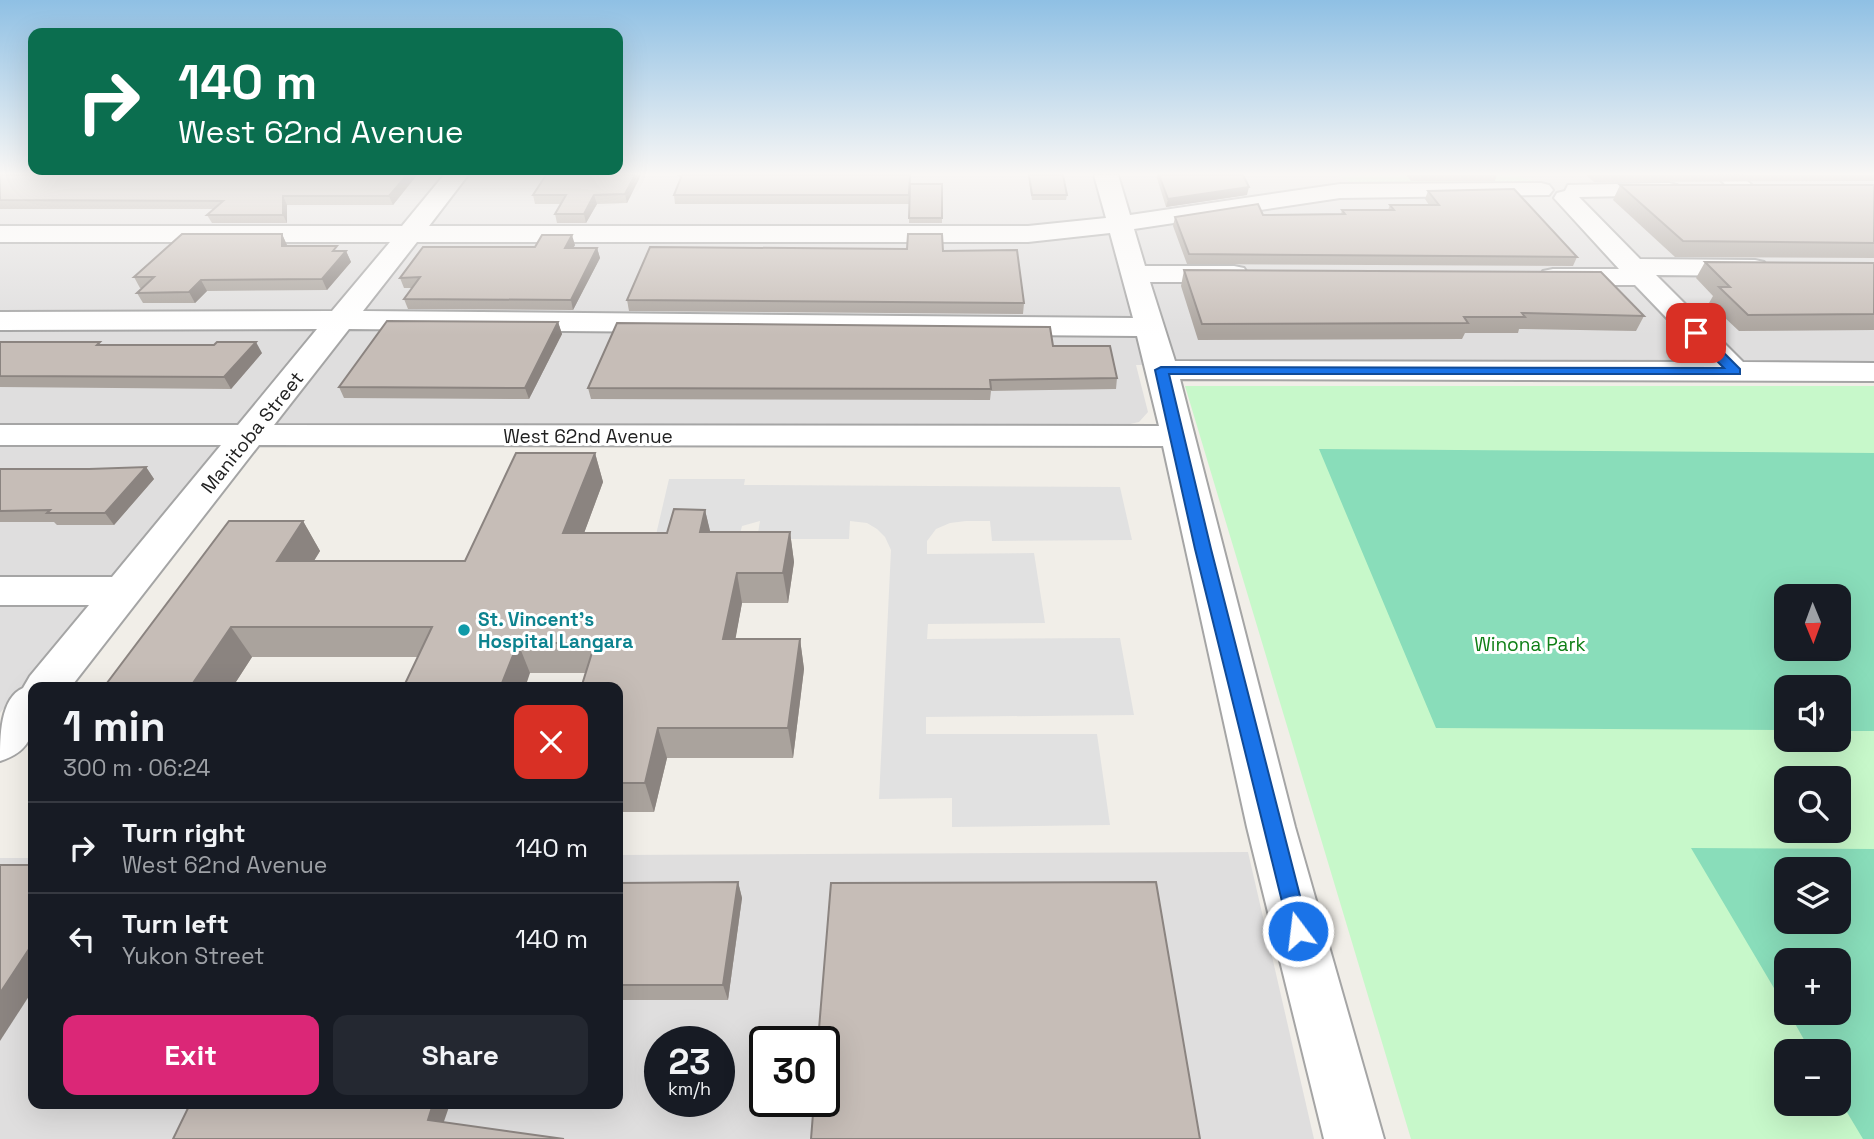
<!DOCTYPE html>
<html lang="en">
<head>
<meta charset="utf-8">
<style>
	body { margin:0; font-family:"Space Grotesk",sans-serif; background:#242831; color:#f1f3f6; height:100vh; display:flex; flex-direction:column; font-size:26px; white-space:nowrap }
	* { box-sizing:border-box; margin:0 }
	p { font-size:23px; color:#9ea1a6 }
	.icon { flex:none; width:38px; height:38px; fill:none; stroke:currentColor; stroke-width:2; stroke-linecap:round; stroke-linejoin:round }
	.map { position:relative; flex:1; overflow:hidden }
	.panel { position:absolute; left:28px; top:682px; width:595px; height:427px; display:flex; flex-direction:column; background:#171b24; border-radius:14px; box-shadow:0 7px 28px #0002 }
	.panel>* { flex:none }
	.guide { position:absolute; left:28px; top:28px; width:595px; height:147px; border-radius:14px; box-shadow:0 7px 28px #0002; background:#0b6e4f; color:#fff; overflow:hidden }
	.needle { width:46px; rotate:179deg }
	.controls { position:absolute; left:1774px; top:584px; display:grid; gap:14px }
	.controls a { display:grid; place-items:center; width:77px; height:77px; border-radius:14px; background:#171b24; box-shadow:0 7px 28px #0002; font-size:35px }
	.speed { position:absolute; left:644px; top:1026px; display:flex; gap:14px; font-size:35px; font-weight:700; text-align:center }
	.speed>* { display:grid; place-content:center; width:91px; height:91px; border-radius:50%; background:#171b24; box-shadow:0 7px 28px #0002; line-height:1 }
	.speed small { font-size:18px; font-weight:400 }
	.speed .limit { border:4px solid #111; border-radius:10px; background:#fff; color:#111 }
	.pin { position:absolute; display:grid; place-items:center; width:60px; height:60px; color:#fff; margin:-30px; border-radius:14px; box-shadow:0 4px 10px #0006 }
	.me { position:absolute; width:77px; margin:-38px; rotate:345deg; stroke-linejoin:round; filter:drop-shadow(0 0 5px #0008) }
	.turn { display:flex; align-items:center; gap:24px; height:147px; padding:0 35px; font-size:32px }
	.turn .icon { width:91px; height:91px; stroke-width:2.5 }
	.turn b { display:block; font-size:49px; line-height:60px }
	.round { display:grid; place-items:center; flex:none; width:74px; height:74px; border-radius:14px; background:#242831 }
	.overview { display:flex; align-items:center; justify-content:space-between; height:119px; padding:0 35px }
	h1 { font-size:42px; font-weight:700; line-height:52px }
	.primary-button { display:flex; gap:14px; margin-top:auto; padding:14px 35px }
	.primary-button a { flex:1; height:80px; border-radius:14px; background:#db2777; color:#fff; font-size:28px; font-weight:700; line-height:80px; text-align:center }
	.primary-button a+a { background:#242831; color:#f1f3f6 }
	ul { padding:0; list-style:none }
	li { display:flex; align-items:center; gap:21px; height:91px; padding:0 35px; border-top:2px solid #363941 }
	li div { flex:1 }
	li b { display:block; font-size:26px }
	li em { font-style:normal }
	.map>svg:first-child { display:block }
	.residential { fill:#dfdede; fill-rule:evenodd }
	.park { fill:#c7f8ca; fill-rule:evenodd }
	.pitch { fill:#89ddba; fill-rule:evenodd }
	.parking { fill:#e1e1e1 }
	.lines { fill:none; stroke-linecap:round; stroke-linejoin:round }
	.minor-casing { stroke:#a5a5a5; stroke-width:4 }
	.minor { fill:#fff; fill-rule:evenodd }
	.wall { fill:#aaa39d }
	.shaded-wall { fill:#8b8480 }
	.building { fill:#c6bdb7; stroke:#8b8480; stroke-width:2 }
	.route { fill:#1a73e8; stroke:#114b97; stroke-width:2 }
	.culture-dot { fill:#0f9aa8; stroke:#fff; stroke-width:2.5 }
	.labels { text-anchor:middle; stroke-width:6; stroke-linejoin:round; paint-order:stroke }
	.street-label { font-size:19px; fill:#212121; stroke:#fff }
	.culture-label { font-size:19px; font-weight:bold; fill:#0d838f; stroke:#fff; text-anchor:start }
	.park-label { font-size:19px; fill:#0f7f16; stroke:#fff }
</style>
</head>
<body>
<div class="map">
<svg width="1874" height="1139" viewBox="0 0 1874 1139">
	<rect width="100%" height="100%" fill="#f1eee8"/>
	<g class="residential">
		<path d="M0,175H1874V363L1136,365L1148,412L1139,422L1130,424H238L0,713Z"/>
		<path d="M1248,852L1314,1139H0V858H33V1104H618V855ZM660,1041H719V1101H660ZM765,1041H824V1101H765Z"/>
	</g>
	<g class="park">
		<path d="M1336,175H1509L1533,180L1532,183L1357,185Z"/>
		<path d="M1185,386H1874V1139H1411ZM1787,597H1839V649H1787ZM1787,688H1839V740H1787ZM1787,779H1839V831H1787ZM1787,870H1839V922H1787ZM1787,961H1839V1013H1787ZM1787,1052H1839V1104H1787Z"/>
	</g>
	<g class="pitch">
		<path d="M1319,449L1874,453V731H1839V688H1787V730L1436,728ZM1787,597H1839V649H1787Z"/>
		<path d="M1691,848L1874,849V1139H1863L1839,1099V1052H1811L1789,1013H1839V961H1787V1010ZM1787,870H1839V922H1787Z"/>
	</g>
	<path class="parking" d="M669,479H745L744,485L1120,487L1132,540L992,541L990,521H966L950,523L936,529L927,541V554L1034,553L1045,623L928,624L927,639L1120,638L1134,715L926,717V734H1097L1110,825L952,827V798L879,799L891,550L885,537L877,529L867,523L850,521L849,539H757L760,521L742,526L739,538L655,539Z"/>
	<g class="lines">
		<defs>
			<g id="minor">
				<path d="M444,175H468L429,226H1028L1106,218L1094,175H1118L1130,215L1340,184L1541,183L1549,185L1553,190L1549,195L1340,198L1134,229L1145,266H1234L1244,268L1248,274L1244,280L1234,282H1150L1175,361L1709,362L1635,285H1553L1543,283L1539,277L1543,271L1553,269H1619L1554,198L1557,193L1565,191L1568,185L1669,183L1677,185L1681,190L1677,195L1579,197L1640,259L1755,260L1764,262L1768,268L1764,274L1755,276L1656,275L1743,362L1874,363V381L1180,379L1295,827L1384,1139H1324L1247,827L1163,446L259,445L70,688H33C33,723 40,748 0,761C0,737 0,698 23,688L30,676L89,605H0V577H112L221,445H0V425H238L317,329L0,330V312L332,311L390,242H0V226H402ZM1110,233L1133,318L363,311L417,242H1028ZM349,329L1137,336L1159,426L274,425Z"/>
				<path d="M1715,175H1741L1757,190L1753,195H1737Z"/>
			</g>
		</defs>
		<use href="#minor" class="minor-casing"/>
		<use href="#minor" class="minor"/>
	</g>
	<g class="wall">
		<path d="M0,175H417L393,205H287V223H212L207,215L213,209H0Z"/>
		<path d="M641,175L627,203L597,204L586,223H557L555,214L561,204H535L533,195Z"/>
		<path d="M675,175H910L909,204H675L674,195L681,178Z"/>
		<path d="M1028,175H1063L1067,195L1066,200H1032Z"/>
		<path d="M1156,175H1243L1247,195L1166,207Z"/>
		<path d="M1406,175H1497L1495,181H1411Z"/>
		<path d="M1586,175H1874V181L1594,182Z"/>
		<path d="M910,184H942V223H909Z"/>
		<path d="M1620,185H1874V258L1675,257L1613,200Z"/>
		<path d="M1428,191L1577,257L1573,266L1187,264L1173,226L1175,217L1263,215L1341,214L1342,210H1388L1390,205H1429L1425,199Z"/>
		<path d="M282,234L287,246L346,251L351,262L327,290L207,291L195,303H143L137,293L142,288H140L134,277Z"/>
		<path d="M575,245L573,248H597L600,258L573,310L408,309L404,299L413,288H404L400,278L535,247Z"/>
		<path d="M943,251L1024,303L1023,314L629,311L627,300Z"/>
		<path d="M1705,262L1874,263V330L1739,331L1709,303L1713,296L1696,278Z"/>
		<path d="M1184,270L1644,316L1636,331L1519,329L1518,333H1465L1462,339L1198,340L1181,286Z"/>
		<path d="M558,322L562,334L529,399L344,398L339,387Z"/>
		<path d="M0,342L262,353L231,389L0,387Z"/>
		<path d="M1053,346L1117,378L1116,389L991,391L990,400L591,399L588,388Z"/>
		<path d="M595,453L603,482L584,533H667L705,510L710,532H790L794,562L788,603H742L735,639H800L804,669L793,758H667L654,812H618V688L586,673H530L418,657H252L232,688H111L107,683L303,521L320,551L314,561H465Z"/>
		<path d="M146,467L154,479L114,525H57L54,522H0V469H89Z"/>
		<path d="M738,882L742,898L728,1000H618V883Z"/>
	</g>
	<g class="shaded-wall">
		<path d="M407,175H417L393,205L389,196Z"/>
		<path d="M635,175H641L627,203L625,194Z"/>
		<path d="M1249,187L1247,195L1166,207L1168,199Z"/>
		<path d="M594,195L597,204L586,223L584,214Z"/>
		<path d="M283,196L287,205V223L283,215Z"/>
		<path d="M282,234L287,245V256L282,246Z"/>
		<path d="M572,235L575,245L568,258L565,248Z"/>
		<path d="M597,248L600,258L573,310L571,300Z"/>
		<path d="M346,251L351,262L327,290L322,279Z"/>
		<path d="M201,280L207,291L195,303L189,292Z"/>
		<path d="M558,322L562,334L529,399L525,388Z"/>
		<path d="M256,342L262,353L231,389L224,377Z"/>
		<path d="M595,453L603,482L573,563L563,533Z"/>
		<path d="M146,467L154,479L114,525L105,513Z"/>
		<path d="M705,510L712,539L700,532Z"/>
		<path d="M303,521L320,551L295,591L277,561Z"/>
		<path d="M790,532L794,562L788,603L783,573Z"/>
		<path d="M737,573L742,603L730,669L723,639Z"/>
		<path d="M231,627L252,657L232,688H197L193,683Z"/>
		<path d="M800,639L804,669L793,758L788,728Z"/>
		<path d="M518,643L530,673L525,688H500Z"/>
		<path d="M658,728L667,758L654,812L645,783Z"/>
		<path d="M738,882L742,898L728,1000L723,985Z"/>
		<path d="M33,943V990L0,1041V993Z"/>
		<path d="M433,1104H450L440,1133L428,1120Z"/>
	</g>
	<g class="building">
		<path d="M0,175H407L389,196H283V215H207L223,201L0,200Z"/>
		<path d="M546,175H635L625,194L594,195L584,214H555L566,195H533Z"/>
		<path d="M682,175H910L909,195H674Z"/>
		<path d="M1029,175H1063L1067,195H1032Z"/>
		<path d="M1159,175H1243L1249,187L1168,199Z"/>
		<path d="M910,184H942V218H909Z"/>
		<path d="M1620,185H1874V243L1683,241Z"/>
		<path d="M1514,189L1577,257L1189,254L1175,217L1258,204L1263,215L1345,214L1342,210H1394L1390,205H1439L1428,191Z"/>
		<path d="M182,234H282V246H337L333,251H346L322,279L201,280L189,292L137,293L154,277H134Z"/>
		<path d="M908,234H942L943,251L1017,250L1024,303L627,300L650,247L907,249Z"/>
		<path d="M542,235H572L565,248H597L571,300L404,299L420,277L400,278L423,247H535Z"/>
		<path d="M1705,262L1874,263V314L1748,315L1719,287H1730Z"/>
		<path d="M1184,270L1601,272L1644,316L1522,313L1525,317H1464L1468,323L1202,324Z"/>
		<path d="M387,321L558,322L525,388L339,387Z"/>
		<path d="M617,323L1050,327L1053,346H1110L1117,378L990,380L991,389L588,388Z"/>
		<path d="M0,342H100L97,345H214L217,342H256L224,377L0,376Z"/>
		<path d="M516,453H595L563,533H667L674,509L705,510L700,532H790L783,573H737L723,639H800L788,728H658L645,783H618V688H581L595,643H518L500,688H403L432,627H231L193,683H107L229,521H303L277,561H465Z"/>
		<path d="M146,467L105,513H47L50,510L0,511V469H89Z"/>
		<path d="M0,865H33V943L0,993Z"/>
		<path d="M738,882L723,985H618V883Z"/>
		<path d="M1156,882L1200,1139H811L814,1101H824V1041H818L831,883Z"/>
		<path d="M190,1104H433L428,1120L564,1139H173Z"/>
	</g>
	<linearGradient id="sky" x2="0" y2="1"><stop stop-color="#8fc0e4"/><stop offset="0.52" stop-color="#f9f7f5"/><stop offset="1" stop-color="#f9f7f5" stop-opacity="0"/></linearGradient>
	<rect width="1874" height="335" fill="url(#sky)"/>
	<path class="route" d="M1696,329L1701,330L1740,369V374H1169L1211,549L1309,931L1306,938L1298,941L1291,938L1195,549L1155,370L1161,367L1724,368L1692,336L1690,333Z"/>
	<circle class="culture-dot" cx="464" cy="630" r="7"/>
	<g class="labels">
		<g class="street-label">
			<text transform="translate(252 432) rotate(-51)" y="7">Manitoba Street</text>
			<text x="588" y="443">West 62nd Avenue</text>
		</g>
		<g class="culture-label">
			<text x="478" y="626">St. Vincent's<tspan x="478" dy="22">Hospital Langara</tspan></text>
		</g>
		<g class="park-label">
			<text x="1530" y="651">Winona Park</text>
		</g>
	</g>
</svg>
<div class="controls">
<a><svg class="needle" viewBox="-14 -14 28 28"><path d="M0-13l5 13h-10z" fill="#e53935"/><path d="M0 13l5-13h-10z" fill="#9ea1a6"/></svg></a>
<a><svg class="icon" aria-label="sound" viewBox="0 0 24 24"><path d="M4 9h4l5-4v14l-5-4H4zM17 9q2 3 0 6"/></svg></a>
<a><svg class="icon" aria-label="search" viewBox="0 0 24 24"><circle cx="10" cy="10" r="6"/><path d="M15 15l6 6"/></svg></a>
<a><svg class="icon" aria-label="layers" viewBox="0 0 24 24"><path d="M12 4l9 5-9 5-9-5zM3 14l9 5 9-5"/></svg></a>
<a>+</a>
<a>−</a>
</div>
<div class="speed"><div>23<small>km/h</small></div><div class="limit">30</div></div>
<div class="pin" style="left:1696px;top:333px;background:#d93025"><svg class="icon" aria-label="arrive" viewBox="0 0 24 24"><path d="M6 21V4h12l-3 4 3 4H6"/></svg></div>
<svg class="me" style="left:1298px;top:931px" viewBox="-20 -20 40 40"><circle r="17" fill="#1a73e8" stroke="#fff" stroke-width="3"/><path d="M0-11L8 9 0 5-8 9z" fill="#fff"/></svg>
<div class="guide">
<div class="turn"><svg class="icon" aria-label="right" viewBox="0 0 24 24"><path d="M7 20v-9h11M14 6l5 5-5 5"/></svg><div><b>140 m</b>West 62nd Avenue</div></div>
</div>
<section class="panel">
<div class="overview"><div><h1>1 min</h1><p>300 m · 06:24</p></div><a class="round" style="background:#d93025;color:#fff"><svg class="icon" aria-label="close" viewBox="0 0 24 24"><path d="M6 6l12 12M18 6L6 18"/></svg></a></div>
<ul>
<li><svg class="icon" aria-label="right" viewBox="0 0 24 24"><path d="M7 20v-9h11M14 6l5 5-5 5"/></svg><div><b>Turn right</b><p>West 62nd Avenue</p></div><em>140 m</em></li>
<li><svg class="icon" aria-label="left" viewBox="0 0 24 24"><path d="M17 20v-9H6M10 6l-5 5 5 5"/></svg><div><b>Turn left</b><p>Yukon Street</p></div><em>140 m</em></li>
</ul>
<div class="primary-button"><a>Exit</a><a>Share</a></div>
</section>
</div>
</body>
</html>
